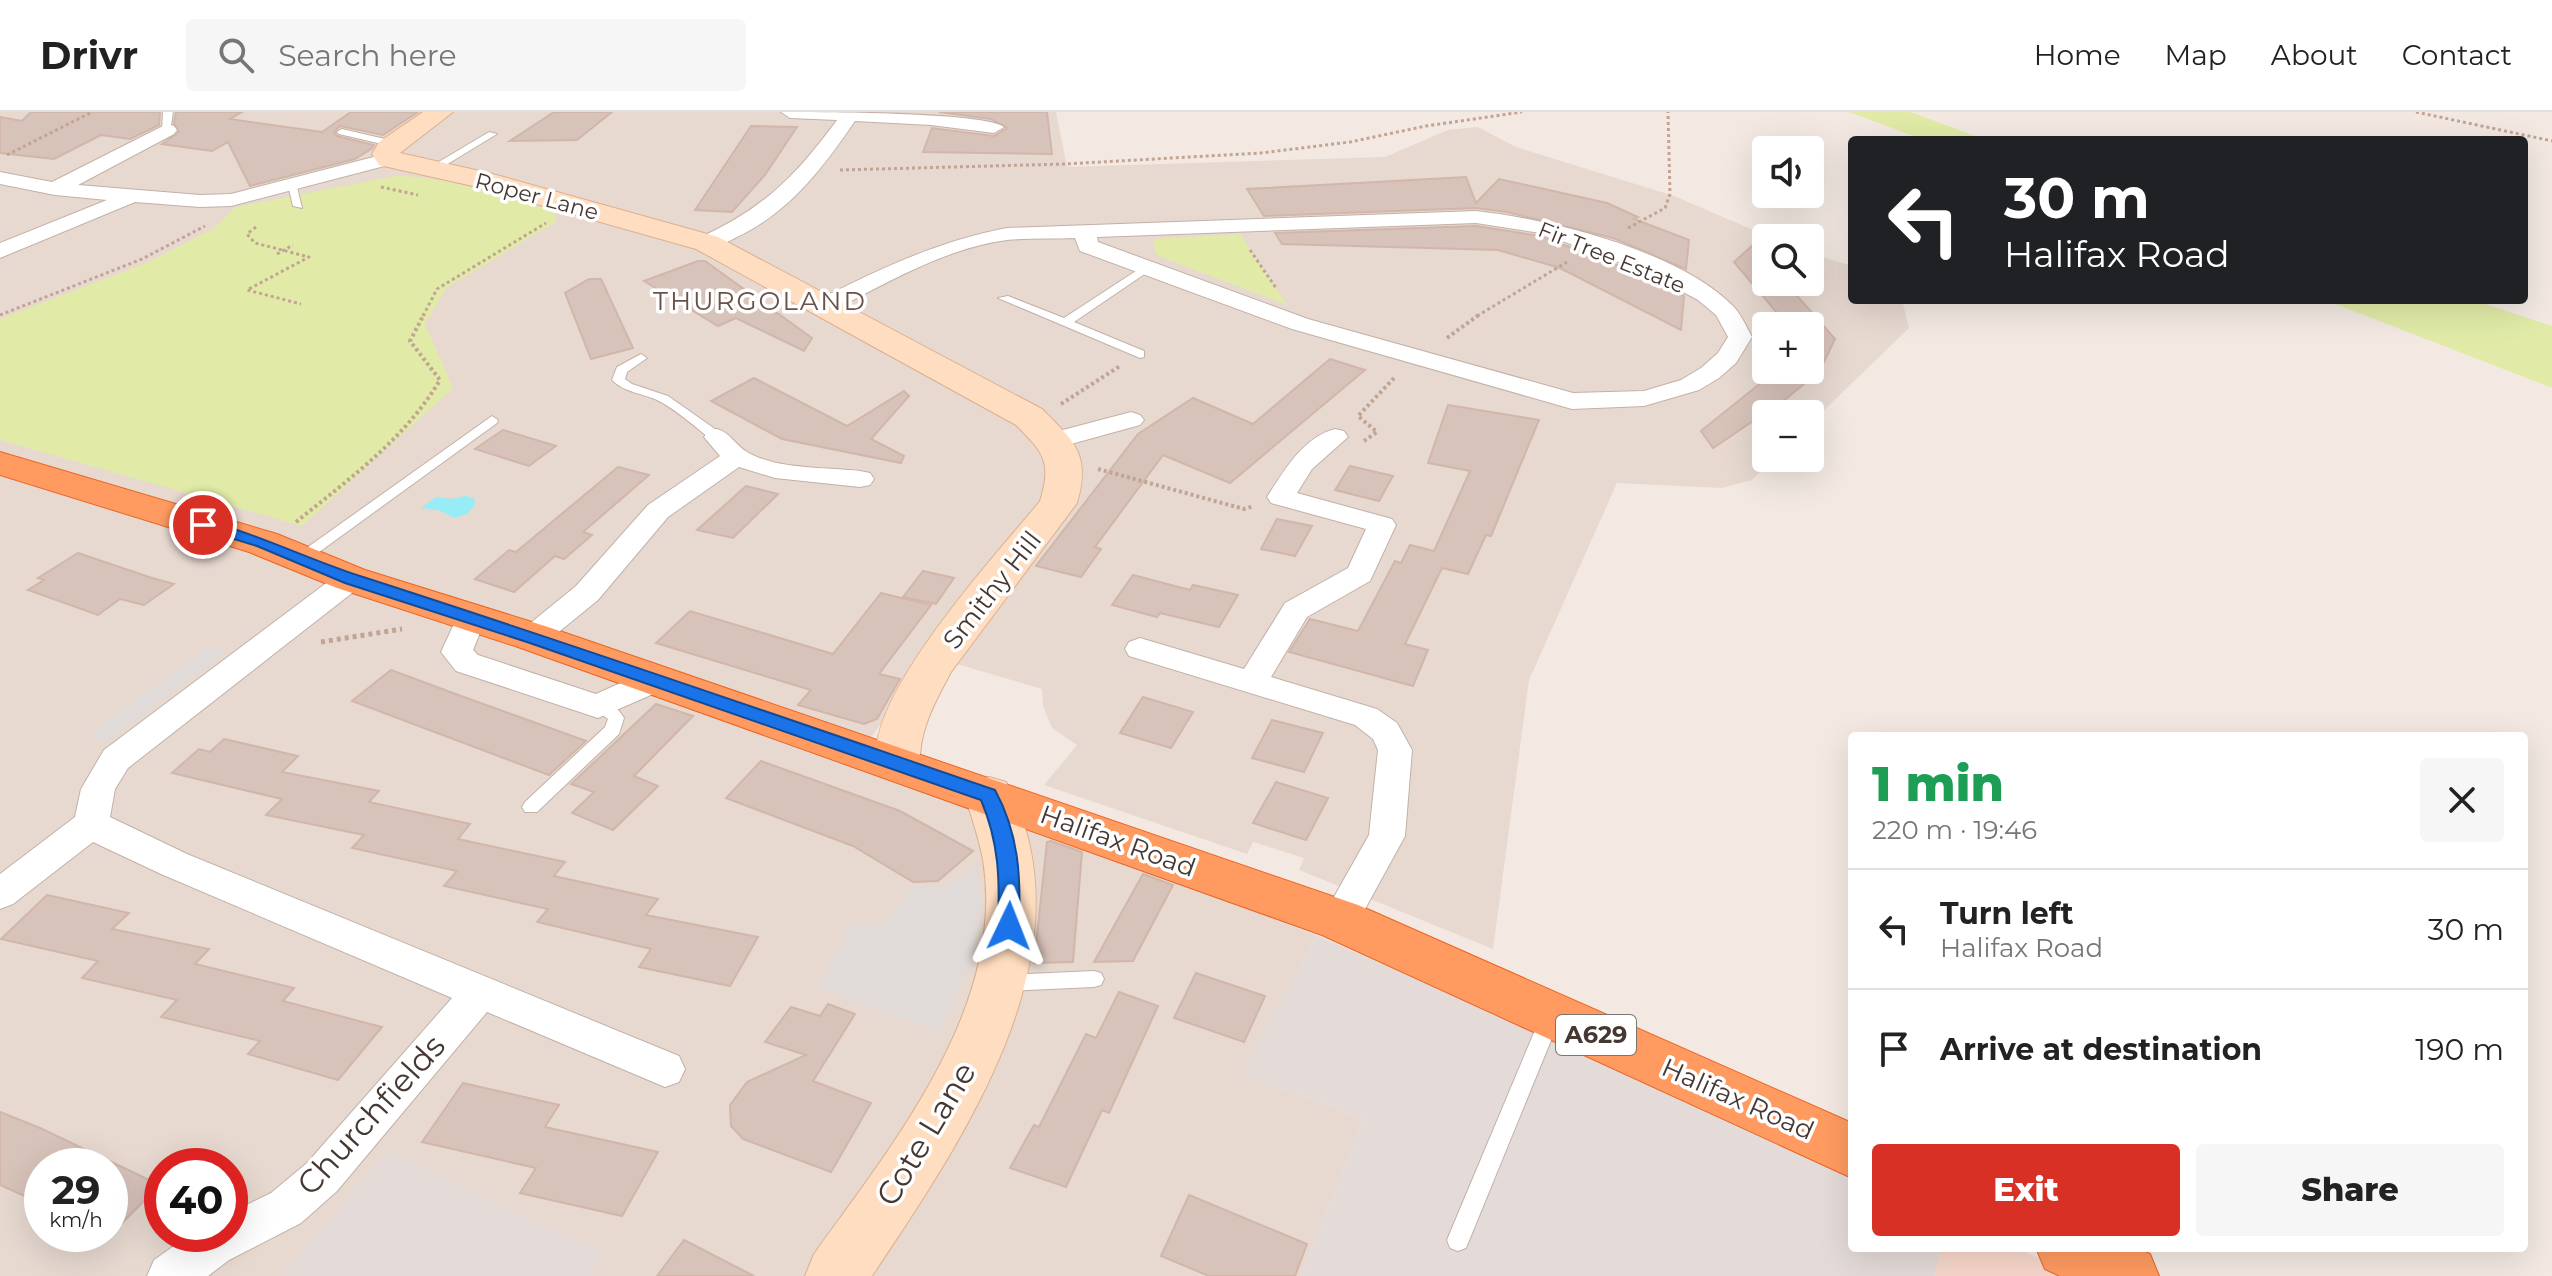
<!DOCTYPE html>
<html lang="en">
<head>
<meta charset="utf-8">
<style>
	body { margin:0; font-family:Montserrat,sans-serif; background:#f6f6f6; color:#222; height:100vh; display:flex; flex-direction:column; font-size:30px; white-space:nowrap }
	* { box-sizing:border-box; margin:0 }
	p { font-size:26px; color:#767676 }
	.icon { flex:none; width:44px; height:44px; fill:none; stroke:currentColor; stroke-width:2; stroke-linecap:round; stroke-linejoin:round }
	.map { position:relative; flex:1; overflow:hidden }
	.side { position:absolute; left:1848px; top:620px; width:680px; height:520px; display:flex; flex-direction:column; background:#fff; border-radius:8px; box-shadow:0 8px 32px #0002 }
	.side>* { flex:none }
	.top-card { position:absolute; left:1848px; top:24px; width:680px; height:168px; border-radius:8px; box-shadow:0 8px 32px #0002; background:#202124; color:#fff; overflow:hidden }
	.tools { position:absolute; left:1752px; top:24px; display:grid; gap:16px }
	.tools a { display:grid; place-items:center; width:72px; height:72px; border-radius:8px; background:#fff; box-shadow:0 8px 32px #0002; font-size:40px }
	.speed { position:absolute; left:24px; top:1036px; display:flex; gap:16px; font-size:40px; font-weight:700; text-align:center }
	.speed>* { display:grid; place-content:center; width:104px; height:104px; border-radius:50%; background:#fff; box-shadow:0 8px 32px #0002; line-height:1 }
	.speed small { font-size:20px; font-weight:400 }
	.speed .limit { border:12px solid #d22; background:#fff; color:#111 }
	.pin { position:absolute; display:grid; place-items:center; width:68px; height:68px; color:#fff; margin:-34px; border:4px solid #fff; border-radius:50%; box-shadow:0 2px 8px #0007 }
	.me { position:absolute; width:88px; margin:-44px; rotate:2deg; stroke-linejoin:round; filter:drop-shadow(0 0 6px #0008) }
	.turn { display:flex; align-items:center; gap:28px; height:168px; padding:0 24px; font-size:36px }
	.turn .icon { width:104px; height:104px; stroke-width:2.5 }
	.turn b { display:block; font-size:56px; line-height:68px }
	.round { display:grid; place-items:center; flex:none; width:84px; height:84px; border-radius:8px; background:#f6f6f6 }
	.headline { display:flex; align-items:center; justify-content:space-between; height:136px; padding:0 24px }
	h1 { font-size:48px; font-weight:800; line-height:60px; color:#1e9e55 }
	.cta { display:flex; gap:16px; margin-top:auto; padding:16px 24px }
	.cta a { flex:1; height:92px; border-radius:8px; background:#d93025; color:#fff; font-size:32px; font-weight:800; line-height:92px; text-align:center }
	.cta a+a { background:#f6f6f6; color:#222 }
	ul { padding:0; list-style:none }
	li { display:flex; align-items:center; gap:24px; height:120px; padding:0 24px; border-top:2px solid #e0e0e0 }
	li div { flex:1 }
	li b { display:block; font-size:30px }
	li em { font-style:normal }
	header { display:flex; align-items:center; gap:48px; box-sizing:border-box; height:112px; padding:0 40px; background:#fff; border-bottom:2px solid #e0e0e0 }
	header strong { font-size:38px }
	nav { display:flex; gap:44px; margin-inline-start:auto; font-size:28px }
	.search { width:560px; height:72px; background:#f6f6f6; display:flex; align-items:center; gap:20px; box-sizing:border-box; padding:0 28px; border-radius:8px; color:#767676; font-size:30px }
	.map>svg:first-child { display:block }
	.residential { fill:#e7d9d0; fill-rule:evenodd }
	.commercial { fill:#f8d7cb }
	.industrial { fill:#e4dbd8 }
	.green { fill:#e1eba7 }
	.parking { fill:#e0dbd8 }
	.water { fill:#98ecf6 }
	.building { fill:#d8c3ba; stroke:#d1b6a9; stroke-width:2 }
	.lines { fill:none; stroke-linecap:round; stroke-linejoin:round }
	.lane-casing { stroke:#c2b1a7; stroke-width:2 }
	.street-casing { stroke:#c2b1a7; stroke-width:2 }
	.secondary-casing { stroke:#dab08f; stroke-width:2 }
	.highway-casing { stroke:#ea6625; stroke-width:2 }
	.path-far2 { stroke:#c2a494; stroke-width:3; stroke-dasharray:3 3; stroke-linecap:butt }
	.path-far1 { stroke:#c2a494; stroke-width:4; stroke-dasharray:3 3; stroke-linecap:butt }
	.path { stroke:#c2a494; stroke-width:5; stroke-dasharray:4 4; stroke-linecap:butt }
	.lane { fill:#fff; fill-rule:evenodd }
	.street { fill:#fff; fill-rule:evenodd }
	.secondary { fill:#ffddc0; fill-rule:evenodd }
	.highway { fill:#ff9b61; fill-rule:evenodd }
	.route { fill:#1a73e8; stroke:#114b97; stroke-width:2 }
	.labels { text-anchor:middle; stroke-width:7; stroke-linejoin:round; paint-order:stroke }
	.far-street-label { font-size:22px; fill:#453832; stroke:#fff }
	.shield { fill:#fff; stroke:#7d7470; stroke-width:2 }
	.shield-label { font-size:24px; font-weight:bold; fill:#453832 }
	.far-quarter-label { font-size:26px; letter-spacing:2px; fill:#685249; stroke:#fff }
	.street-label { font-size:26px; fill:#453832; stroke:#fff }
	.near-street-label { font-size:32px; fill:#453832; stroke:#fff }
</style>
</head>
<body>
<header>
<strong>Drivr</strong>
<div class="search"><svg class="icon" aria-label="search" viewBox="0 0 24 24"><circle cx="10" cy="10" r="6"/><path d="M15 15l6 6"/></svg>Search here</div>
<nav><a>Home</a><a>Map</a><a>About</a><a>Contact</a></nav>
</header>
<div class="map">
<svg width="2552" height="1164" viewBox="0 0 2552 1164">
	<rect width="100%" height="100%" fill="#f3e9e2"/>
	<path class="residential" d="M0,0H1056L1067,55L1385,45L1448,18L1478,15L1516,35L1674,84L1772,126H1766V170H1810V141L1852,154V188H1902L1909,216L1810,312V302H1766V346H1775L1752,368L1722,376L1617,371L1529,568L1493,837L1299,758L1304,746L1253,730L1247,742L1044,673L1077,633L1052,616L1043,594L1042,577L930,544L851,653L1039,717L1316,823L1243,963L1363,1007L1300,1164H0ZM1766,214H1810V258H1766ZM42,1054H110V1122H42ZM162,1054H230V1122H162Z"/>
	<path class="commercial" d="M1940,1136H2017L2074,1164H1935Z"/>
	<g class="industrial">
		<path d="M1316,823L1852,1059V1136H1940L1935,1164H1300L1363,1007L1242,963Z"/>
		<path d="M387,1039L604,1142L590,1164H281Z"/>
	</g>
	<g class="green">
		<path d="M1849,0H1911L1986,28H1924Z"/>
		<path d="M395,64C448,64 502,85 553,99L557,109L446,176L425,212L453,276L302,414L0,328V207L144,152L213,117L236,95Z"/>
		<path d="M1240,122L1287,193L1159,144L1155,139L1153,127Z"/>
		<path d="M2325,188H2473L2552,214V276Z"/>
	</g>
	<g class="parking">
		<path d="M210,534L226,540L104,631L86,624Z"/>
		<path d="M976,756L981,791L974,843L939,920L819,876L850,813L883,814L914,773L943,775Z"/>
	</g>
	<path class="water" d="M465,384L474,386L475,393L467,402L455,406L438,398L421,396L436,385L451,387Z"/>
	<g class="building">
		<path d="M31,0H160L159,13L130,27L101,23L54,47L0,41V5L22,9Z"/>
		<path d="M176,0H242L230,7L322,20L351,0H418L383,23L340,14L334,20L337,24L374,33L371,37L355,47L250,74L228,30L212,39L162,32L179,20L174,11Z"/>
		<path d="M554,0H612L577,28L510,29Z"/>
		<path d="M1047,0L1052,42L923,40L932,16L994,24L1007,16L991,7L939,0Z"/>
		<path d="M751,14L797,15L765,63L732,100L695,98Z"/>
		<path d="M1466,65L1476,91L1499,67L1607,91L1638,105L1634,107L1689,128L1686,157L1613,126L1507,100L1476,96L1264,104L1247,77Z"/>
		<path d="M1476,114L1540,124L1649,165L1684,184L1681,218L1560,156L1498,138L1282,132L1275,121Z"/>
		<path d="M1753,133L1766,148V170H1785L1835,227L1822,254L1810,240V214H1788L1734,150Z"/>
		<path d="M698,149H705L812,226L804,239L736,206L718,214L644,169Z"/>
		<path d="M589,167H601L633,236L591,247L565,181Z"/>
		<path d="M1330,247L1365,258L1230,371L1163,343L1095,435L1101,437L1081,465L1036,454L1138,322L1193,286L1253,312Z"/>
		<path d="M1777,258H1821L1787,286L1713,336L1701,319Z"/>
		<path d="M754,266L847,314L904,279L909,284L871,327L904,344L901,351L782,327L711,289Z"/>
		<path d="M1448,293L1539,308L1491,424L1486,423L1468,462L1442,456L1405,532L1428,538L1413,574L1289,540L1310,507L1358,519L1395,449L1401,451L1410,433L1434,439L1470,359L1428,351Z"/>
		<path d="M503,318L556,334L529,354L475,337Z"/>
		<path d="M1350,354L1393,364L1379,389L1335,378Z"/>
		<path d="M618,355L649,363L583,420L592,423L564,447L555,444L514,480L475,467L509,438L516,440Z"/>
		<path d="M746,374L778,382L733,426L697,418Z"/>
		<path d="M1277,407L1312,414L1295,444L1261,437Z"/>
		<path d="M78,441L152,466L174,472L144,493L120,487L98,503L28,478L44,468L38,466Z"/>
		<path d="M923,459L954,466L936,492L903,485Z"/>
		<path d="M1133,463L1190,478L1193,473L1238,483L1219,515L1160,501L1157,505L1112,493Z"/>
		<path d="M881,481L931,493L879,562L900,567L877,607L864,612L798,593L811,578L656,531L690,499L833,542Z"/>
		<path d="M391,558L461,584L586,629L549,663L352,589Z"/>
		<path d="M1143,585L1193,600L1171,636L1120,621Z"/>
		<path d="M656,592L693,604L634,664L658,674L613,718L572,701L594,680L571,672Z"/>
		<path d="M1272,608L1323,621L1304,660L1252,646Z"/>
		<path d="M224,627L298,644L282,660L379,679L369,690L470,712L458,727L565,750L554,764L658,787L646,803L758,825L730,874L639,855L651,837L537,810L548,797L444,774L457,759L352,736L364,723L266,703L282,687L172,661L199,637L210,640Z"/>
		<path d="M761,649L900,699L973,739L938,769L913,770L853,734L726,686Z"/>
		<path d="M1276,670L1328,686L1306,728L1253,711Z"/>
		<path d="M1051,729L1082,740L1073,850L1034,851L1047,730Z"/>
		<path d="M1143,762L1173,773L1133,849L1094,850Z"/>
		<path d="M47,783L129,801L112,817L209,837L195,852L294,876L283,889L382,915L338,968L248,942L260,929L161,905L177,888L82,866L98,849L1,827Z"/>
		<path d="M1196,861L1265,884L1244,930L1174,906Z"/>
		<path d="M1119,880L1158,894L1109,1001L1102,998L1066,1075L1010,1056L1034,1013L1039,1015L1086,922L1096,926Z"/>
		<path d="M828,892L855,902L813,969L871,991L831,1060L743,1027L731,1014L730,993L747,970L806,943L765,930L791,895L820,904Z"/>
		<path d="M463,971L559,993L545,1015L658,1040L622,1104L520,1081L536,1056L422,1030Z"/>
		<path d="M0,1000L40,1016L160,1073L110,1123V1054H42V1092L0,1073Z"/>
		<path d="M1189,1083L1307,1132L1295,1164H1209L1161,1144Z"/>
		<path d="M684,1128L754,1164H657Z"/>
	</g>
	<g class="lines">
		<defs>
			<g id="lane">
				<path d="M163,0H173L170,20L162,18Z"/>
				<path d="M342,17L398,30L400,32L395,35L339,22L337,20Z"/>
				<path d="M489,20L497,22L436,59L427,57Z"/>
				<path d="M288,73L297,75L302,96L293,94Z"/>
				<path d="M1142,155L1152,157L1074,210L1144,239V245L1140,246L998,186L1008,184L1064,206Z"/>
				<path d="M641,242L647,246L627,260L625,267L632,272L668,284L722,322V328H712C695,315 678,299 659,289C643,281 625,281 612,268L617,255Z"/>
				<path d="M492,304L498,308L497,311L304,451H294L292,448L294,445Z"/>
				<path d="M598,588C610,592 618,595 624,606L619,622L537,700H525L522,695L525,690L605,615L608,607L590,594Z"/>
				<path d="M1094,859L1101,861L1104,867L1101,873L1094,875L1003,879L996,877L993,871L996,865L1003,863Z"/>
				<path d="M1551,895L1558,898L1561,904L1466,1136L1458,1139L1450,1136L1447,1128L1541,904L1544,898Z"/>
			</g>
			<g id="street">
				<path d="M781,0C816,0 984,0 1004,15L994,21L931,13L855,9C822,57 789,101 735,126C723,132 712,139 699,136L696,131L699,126C763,97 796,64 837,8L790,6Z"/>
				<path d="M167,12L174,14L177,18L174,22L78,73L200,83L231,82L389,41L399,47L396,51L231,94L200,95L135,90L0,146V131L107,88L55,83L0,72V60L52,70Z"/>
				<path d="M1476,99C1550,107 1679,139 1733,194C1741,202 1746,214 1752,225L1736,251L1719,266L1699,278L1644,294L1572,297L1292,217L1080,139L1075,126C1053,127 1030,126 1007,128C945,136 885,172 830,200H814L810,195L814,190C877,158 938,129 1007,116ZM1476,111L1541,121L1650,162L1698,188L1716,203L1728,225L1718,241L1701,256L1681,268L1644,279L1573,281L1308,207L1098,130L1097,125Z"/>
				<path d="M1131,300L1140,303L1144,308L1140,313L1053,337L1044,335L1040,329L1044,323Z"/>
				<path d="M717,317C731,321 735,333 747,340C778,358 825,355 860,359L870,361L874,367L870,373L860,375L775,366L739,355L668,405L598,488L544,532L533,535L522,532L518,525L522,518L576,474L648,393L720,344L704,325L708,319Z"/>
				<path d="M1335,317L1344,319L1348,325L1312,357L1297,381L1392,407L1396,413L1370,469L1307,505L1271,565L1377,597L1397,611L1412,638L1405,724L1353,819L1340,823L1327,819L1321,808L1369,723L1378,638L1373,627L1355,613L1129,544L1125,537L1129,530L1140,526L1244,557L1285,491L1348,456L1366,417L1271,391L1267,385C1284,359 1303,325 1335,317Z"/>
				<path d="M351,457L361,460L366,467L361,474L128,656L115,677L110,705L187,742L679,944L685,957L679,970L665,975L487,900L337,1079L301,1111L229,1148L208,1164H147L154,1148L191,1122H230V1101L271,1081L307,1051L452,886L161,762L93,730L13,792L0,797V762L75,705L81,677L104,638L341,460Z"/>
				<path d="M471,496L482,499L486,506L473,538L478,543L596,582L645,560L656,557L667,560L672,568L667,576L598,606L456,559L441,540L460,499Z"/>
			</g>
			<g id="secondary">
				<path d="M423,0H453L400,41L489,61L718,125L1042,297C1075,330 1091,343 1077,391L951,560C941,579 930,598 924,620C919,636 922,649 913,664L897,669L881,664C846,603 1001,438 1040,389C1052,350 1044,341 1016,313L696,137L473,74L379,53L372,42L379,30Z"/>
				<path d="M989,665L1006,670C1096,836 962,1029 872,1164H805L814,1142C893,1032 1007,893 983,748C979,726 971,704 965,683L972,670Z"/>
			</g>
			<g id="highway">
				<path d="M0,340L277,422L365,458L548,515L1358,793L1852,1011V1066L1322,823L518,535L337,476L249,440L0,363Z"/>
				<path d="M2036,1136H2136L2150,1142L2159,1164H2060L2045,1157Z"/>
			</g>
		</defs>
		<use href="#lane" class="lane-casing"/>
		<use href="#street" class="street-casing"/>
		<use href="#secondary" class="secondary-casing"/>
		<use href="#highway" class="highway-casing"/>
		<g class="path-far2">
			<path d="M2416,0L2552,29"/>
			<path d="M7,43L92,0"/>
			<path d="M840,58L1065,52L1261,41L1350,30L1426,14L1522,0"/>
			<path d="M381,75L418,83"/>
			<path d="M256,115L247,122L255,131L309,145L247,178L301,192"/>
			<path d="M1628,116L1665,96L1670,82L1668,0"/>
			<path d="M1250,138L1276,176"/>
			<path d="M277,142L293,133"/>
			<path d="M0,203L142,147L205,114"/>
			<path d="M423,204L437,177L546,111"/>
			<path d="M1477,204L1567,150"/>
		</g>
		<g class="path-far1">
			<path d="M1447,226L1480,202"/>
			<path d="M1061,292L1120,254"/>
			<path d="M1364,329L1377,320L1358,304L1395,265"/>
			<path d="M1098,357L1244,397L1254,394"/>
			<path d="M296,410C349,367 405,327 440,268L410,229L424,202"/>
		</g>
		<path class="path" d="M321,530L402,517"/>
		<use href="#lane" class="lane"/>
		<use href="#street" class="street"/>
		<use href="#secondary" class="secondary"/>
		<use href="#highway" class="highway"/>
	</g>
	<path class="route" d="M203,408C259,422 309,448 363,465C575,533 785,606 995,678C1019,722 1021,765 1019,814L1016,820L1009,822L1001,820L998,814C1000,768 999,730 981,688L527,530L345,471L257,434L198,416V409Z"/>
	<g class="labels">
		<g class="far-street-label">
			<text transform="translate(537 84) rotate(15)" y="8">Roper Lane</text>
			<text transform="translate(1612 145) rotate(22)" y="8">Fir Tree Estate</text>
		</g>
		<rect class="shield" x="1556" y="903" width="80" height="40" rx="6"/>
		<g class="shield-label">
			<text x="1596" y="931">A629</text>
		</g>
		<g class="far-quarter-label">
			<text x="760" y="198">THURGOLAND</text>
		</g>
		<g class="street-label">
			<text transform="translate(992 478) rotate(-52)" y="9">Smithy Hill</text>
			<text transform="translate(1118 729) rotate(20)" y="9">Halifax Road</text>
			<text transform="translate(1738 987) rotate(24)" y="9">Halifax Road</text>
		</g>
		<g class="near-street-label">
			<text transform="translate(371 1003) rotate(-48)" y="11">Churchfields</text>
			<text transform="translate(926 1022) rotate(-59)" y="11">Cote Lane</text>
		</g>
	</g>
</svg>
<div class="tools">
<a><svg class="icon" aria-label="sound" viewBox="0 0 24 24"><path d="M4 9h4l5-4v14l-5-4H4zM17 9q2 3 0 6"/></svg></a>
<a><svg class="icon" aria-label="search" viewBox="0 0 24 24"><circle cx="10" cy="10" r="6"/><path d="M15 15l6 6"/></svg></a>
<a>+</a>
<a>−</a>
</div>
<div class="speed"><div>29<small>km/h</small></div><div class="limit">40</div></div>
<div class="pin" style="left:203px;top:413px;background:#d93025"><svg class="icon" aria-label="arrive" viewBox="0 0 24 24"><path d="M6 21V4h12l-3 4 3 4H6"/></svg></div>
<svg class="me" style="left:1009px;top:814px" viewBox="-20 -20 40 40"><path d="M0-17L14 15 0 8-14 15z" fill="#1a73e8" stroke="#fff" stroke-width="4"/></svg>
<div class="top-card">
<div class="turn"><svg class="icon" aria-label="left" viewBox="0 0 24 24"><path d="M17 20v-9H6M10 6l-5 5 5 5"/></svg><div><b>30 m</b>Halifax Road</div></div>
</div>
<section class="side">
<div class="headline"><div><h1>1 min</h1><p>220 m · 19:46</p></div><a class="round"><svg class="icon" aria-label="close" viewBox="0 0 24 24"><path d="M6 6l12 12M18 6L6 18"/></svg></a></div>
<ul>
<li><svg class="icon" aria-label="left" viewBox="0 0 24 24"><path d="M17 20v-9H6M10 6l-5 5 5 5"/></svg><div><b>Turn left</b><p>Halifax Road</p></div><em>30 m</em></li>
<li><svg class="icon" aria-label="arrive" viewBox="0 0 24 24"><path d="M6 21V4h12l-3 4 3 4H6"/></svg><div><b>Arrive at destination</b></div><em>190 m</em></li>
</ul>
<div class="cta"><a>Exit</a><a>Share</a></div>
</section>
</div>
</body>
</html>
